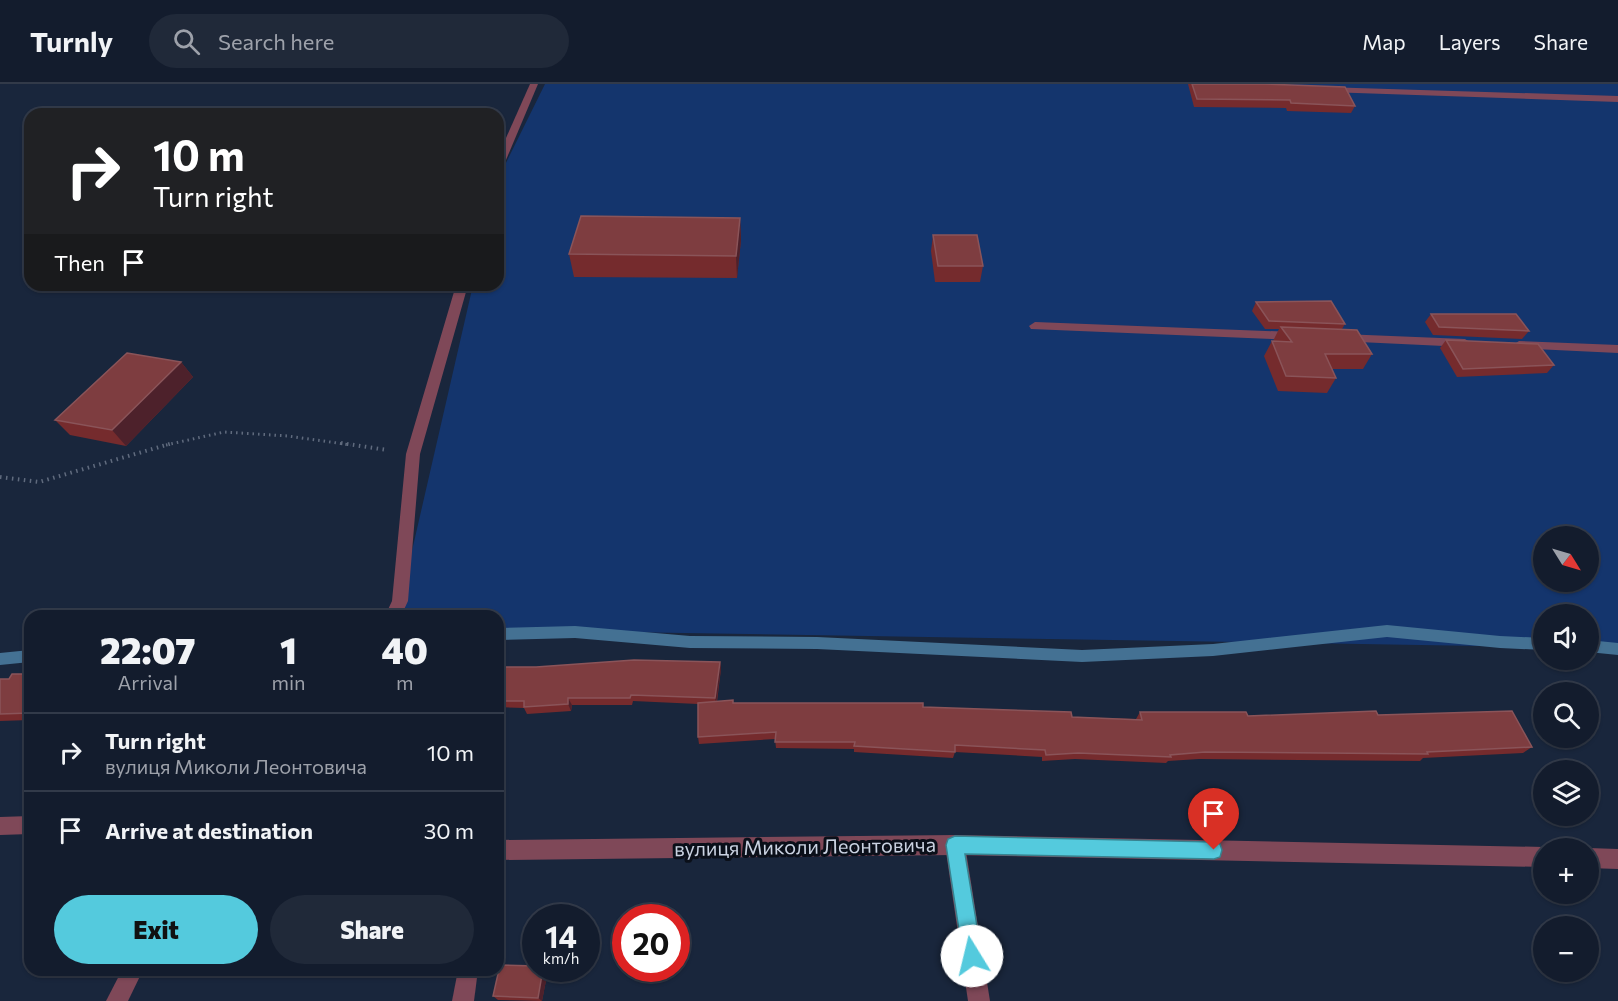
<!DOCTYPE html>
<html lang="en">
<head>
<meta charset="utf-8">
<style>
	body { margin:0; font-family:Commissioner,sans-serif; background:#202939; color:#f1f3f6; height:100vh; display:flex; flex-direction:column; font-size:22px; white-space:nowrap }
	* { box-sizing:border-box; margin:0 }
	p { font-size:20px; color:#9da1aa }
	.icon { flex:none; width:33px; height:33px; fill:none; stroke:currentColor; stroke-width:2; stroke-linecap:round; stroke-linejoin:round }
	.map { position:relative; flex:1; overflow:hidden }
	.sheet { position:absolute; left:24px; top:526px; width:480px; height:366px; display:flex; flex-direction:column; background:#131c2d; border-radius:18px; box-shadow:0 2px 4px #0004,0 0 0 2px #323a49 }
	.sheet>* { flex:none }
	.top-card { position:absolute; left:24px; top:24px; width:480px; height:183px; border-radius:18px; box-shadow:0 2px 4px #0004,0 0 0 2px #323a49; background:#202124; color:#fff; overflow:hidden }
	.needle { width:39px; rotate:127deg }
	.tools { position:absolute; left:1533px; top:442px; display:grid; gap:12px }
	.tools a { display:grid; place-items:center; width:66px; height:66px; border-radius:50%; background:#131c2d; box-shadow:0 2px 4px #0004,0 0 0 2px #323a49; font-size:30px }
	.speed { position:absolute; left:522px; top:820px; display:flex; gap:12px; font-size:30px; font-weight:700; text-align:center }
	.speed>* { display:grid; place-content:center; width:78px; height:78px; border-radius:50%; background:#131c2d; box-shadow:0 2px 4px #0004,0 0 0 2px #323a49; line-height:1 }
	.speed small { font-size:15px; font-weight:400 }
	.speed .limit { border:9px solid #d22; background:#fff; color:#111 }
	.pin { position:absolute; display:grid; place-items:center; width:51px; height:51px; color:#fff; margin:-62px -26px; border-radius:50% 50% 50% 0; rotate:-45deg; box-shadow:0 0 6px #0007 }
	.pin .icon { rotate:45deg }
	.me { position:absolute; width:66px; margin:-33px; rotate:351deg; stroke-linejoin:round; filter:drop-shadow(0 0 4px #0008) }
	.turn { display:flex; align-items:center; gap:21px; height:126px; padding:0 30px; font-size:27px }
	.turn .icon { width:78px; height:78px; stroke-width:2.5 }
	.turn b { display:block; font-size:42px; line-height:51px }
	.then { display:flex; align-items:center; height:57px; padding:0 30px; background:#0003; gap:12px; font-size:22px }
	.eta { display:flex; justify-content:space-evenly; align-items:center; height:102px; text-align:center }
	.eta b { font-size:36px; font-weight:800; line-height:42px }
	.action { display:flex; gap:12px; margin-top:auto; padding:12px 30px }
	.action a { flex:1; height:69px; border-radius:36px; background:#54cadd; color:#111; font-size:24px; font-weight:800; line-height:69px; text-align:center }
	.action a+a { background:#202939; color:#f1f3f6 }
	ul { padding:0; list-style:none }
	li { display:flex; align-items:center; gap:18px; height:78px; padding:0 30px; border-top:2px solid #323a49 }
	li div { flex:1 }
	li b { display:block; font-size:22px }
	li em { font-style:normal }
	header { display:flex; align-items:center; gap:36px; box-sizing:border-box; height:84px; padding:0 30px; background:#131c2d; border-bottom:2px solid #323a49 }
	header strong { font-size:28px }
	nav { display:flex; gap:33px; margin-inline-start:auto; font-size:21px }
	.search { width:420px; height:54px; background:#202939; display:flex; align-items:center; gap:15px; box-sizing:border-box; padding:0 21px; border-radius:33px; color:#9da1aa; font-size:22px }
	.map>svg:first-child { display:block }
	.green { fill:#14356d; fill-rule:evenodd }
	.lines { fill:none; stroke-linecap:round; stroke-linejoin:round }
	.stream { fill:#447193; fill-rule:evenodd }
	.path-far1 { stroke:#606b7e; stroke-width:3; stroke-dasharray:1.5 4; stroke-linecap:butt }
	.path { stroke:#606b7e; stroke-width:4; stroke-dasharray:1.5 4.5; stroke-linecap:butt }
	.service { fill:#7f4858; fill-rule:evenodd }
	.minor { fill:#7f4858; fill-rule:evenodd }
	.wall { fill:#752b2d }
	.shaded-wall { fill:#4d212b }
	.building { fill:#7e3d40; stroke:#8a5459; stroke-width:1.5 }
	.route { fill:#54cadd; stroke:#378390; stroke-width:1.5 }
	.labels { text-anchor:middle; stroke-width:6; stroke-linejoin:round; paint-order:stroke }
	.near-street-label { font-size:20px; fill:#cad2e1; stroke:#0a0f19 }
</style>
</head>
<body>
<header>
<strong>Turnly</strong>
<div class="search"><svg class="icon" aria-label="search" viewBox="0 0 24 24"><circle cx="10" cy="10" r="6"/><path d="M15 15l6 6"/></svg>Search here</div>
<nav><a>Map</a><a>Layers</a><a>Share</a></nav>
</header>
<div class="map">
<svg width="1618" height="917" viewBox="0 0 1618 917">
	<rect width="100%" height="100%" fill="#19263c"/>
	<path class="green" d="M545,0H1618V564H1589L1588,531H1544L1543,563L498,546V532H397L473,201H498V95ZM1544,453H1588V498H1544Z"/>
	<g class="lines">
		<g class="stream">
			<path d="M1387,541L1500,552L1544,554V566L1500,564L1387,553L1213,572L1082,578L817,565L690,564L575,554L498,556V544L575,542L690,552L817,553L1082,566L1213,560Z"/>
			<path d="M1588,556L1618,559V571L1588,568Z"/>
			<path d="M30,566V578L0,581V569Z"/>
		</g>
		<path class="path-far1" d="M166,361L224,348L288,352L351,361"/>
		<g class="path">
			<path d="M341,359L387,366"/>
			<path d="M0,393L39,398L173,359"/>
		</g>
		<g class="service">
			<path d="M530,0H538L503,83L498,86V72Z"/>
			<path d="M1324,3L1618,12V18L1327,8L1323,5Z"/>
			<path d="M456,201H468L420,370L408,517L401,532H385L392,517L406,370Z"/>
			<path d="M1035,238L1294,248L1300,252L1294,256L1031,245L1029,242Z"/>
			<path d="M1342,250L1465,255L1471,259L1465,263L1338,257L1336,254Z"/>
			<path d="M1519,257L1618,261V269L1515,264L1513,261Z"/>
			<path d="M955,751L962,754L965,761L990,917H968L945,761L948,754Z"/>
			<path d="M122,886H143L128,917H106Z"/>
			<path d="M458,886H478L474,917H452Z"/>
		</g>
		<g class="minor">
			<path d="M30,732V750L0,751V733Z"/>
			<path d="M955,751L1544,763L1548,765H1544V783L955,771L498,776V756Z"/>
			<path d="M1588,764L1618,765V785L1588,784Z"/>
		</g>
	</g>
	<g class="wall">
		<path d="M1188,0H1264L1355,22L1351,29L1287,27L1286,24L1194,23Z"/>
		<path d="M740,134L741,156L737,194L574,193L569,170Z"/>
		<path d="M933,151L983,182L980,198H935L931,167Z"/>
		<path d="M1256,218L1345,240L1342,245L1372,270L1363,285H1332L1336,294L1327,309L1278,307L1264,272L1272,257H1273L1279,245H1265L1252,227Z"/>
		<path d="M1431,230L1529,247L1522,255L1433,251L1425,238Z"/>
		<path d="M1446,256L1554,281L1547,289L1457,293L1440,264Z"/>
		<path d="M181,278L193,293L126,362L70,351L55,336Z"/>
		<path d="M720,578L721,585L717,618L734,619L923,623L1072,633L1136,635L1140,628L1248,632L1378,631L1532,663L1523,669L1423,674L1420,677L1199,675L1168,677L1166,679L1075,675L1042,677V673L955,668L953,674L854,668V665L776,664L775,655L699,660L698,653V620L633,617L632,621H572L571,627L527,630L524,624L498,623V583H536Z"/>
		<path d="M30,590V636L0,637V595H9Z"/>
		<path d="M548,886L542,917L498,916L493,912Z"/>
	</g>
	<g class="shaded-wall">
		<path d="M740,134L741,156L737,194L736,172Z"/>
		<path d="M181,278L193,293L126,362L112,346Z"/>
		<path d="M720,578L721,585L716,621L715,614Z"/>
		<path d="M568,614L572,621L571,627L568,620Z"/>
		<path d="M543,885H547L548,886L542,917L538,914Z"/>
	</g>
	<g class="building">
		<path d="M1192,0H1264L1345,3L1355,22L1291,19L1290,16L1197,15Z"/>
		<path d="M581,132L740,134L736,172L569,170Z"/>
		<path d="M933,151H977L983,182H938Z"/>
		<path d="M1331,217L1345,240L1269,237L1256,218Z"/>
		<path d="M1431,230H1516L1529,247L1439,243Z"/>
		<path d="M1281,243L1357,246L1372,270H1325L1336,294L1286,292L1272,257L1292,258Z"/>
		<path d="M1446,256L1538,260L1554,281L1463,285Z"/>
		<path d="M127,269L181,278L112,346L55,336Z"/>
		<path d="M634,576L720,578L715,614L631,611L630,614H568V620L524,623V617H498V583H536Z"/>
		<path d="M12,590H30V629L0,630V595H9Z"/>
		<path d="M733,616V619H923V623L1071,628L1072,633L1142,636L1140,628H1246L1248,632L1376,627L1378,631L1512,627L1532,663L1427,668L1428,670L1205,668L1170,671L1171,673L1078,669L1046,671L1045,666L955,661V668L854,662L855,658H775L776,648L698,653V619Z"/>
		<path d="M500,881L536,882V885H543L538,914L493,912Z"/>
	</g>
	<path class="route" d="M955,752L1214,758L1220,760L1222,766L1220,773L1214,775L965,770L982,872L979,879L972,882L966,879L963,872L946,761L948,755Z"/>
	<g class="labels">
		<g class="near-street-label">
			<text transform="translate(805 763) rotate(-1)" y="7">вулиця Миколи Леонтовича</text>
		</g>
	</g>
</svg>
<div class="tools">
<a><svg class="needle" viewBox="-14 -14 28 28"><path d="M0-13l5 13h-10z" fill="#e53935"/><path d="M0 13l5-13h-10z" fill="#9da1aa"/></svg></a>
<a><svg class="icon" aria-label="sound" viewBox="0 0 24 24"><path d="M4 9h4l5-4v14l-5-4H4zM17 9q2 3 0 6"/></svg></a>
<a><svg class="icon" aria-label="search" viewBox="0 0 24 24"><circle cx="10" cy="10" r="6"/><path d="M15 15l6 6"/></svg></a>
<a><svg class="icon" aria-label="layers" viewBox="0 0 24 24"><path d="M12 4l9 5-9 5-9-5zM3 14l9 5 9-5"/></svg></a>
<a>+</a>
<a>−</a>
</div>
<div class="speed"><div>14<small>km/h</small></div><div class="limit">20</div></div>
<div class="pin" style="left:1214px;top:766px;background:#d93025"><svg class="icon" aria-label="arrive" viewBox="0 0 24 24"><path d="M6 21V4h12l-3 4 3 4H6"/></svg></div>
<svg class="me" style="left:972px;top:872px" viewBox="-20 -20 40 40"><circle r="19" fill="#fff"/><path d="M0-13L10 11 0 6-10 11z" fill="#54cadd"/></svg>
<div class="top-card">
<div class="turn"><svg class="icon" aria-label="right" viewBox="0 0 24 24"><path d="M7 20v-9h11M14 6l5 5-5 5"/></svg><div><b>10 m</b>Turn right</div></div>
<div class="then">Then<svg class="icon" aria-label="arrive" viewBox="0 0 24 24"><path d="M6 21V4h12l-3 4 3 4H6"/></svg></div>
</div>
<section class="sheet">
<div class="eta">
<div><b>22:07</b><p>Arrival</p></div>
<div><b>1</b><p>min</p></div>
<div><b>40</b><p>m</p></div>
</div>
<ul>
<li><svg class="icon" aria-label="right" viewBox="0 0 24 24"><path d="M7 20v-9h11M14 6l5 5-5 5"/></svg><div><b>Turn right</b><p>вулиця Миколи Леонтовича</p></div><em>10 m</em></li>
<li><svg class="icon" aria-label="arrive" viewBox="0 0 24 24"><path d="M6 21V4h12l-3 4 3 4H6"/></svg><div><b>Arrive at destination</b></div><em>30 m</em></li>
</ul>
<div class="action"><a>Exit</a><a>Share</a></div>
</section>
</div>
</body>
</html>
